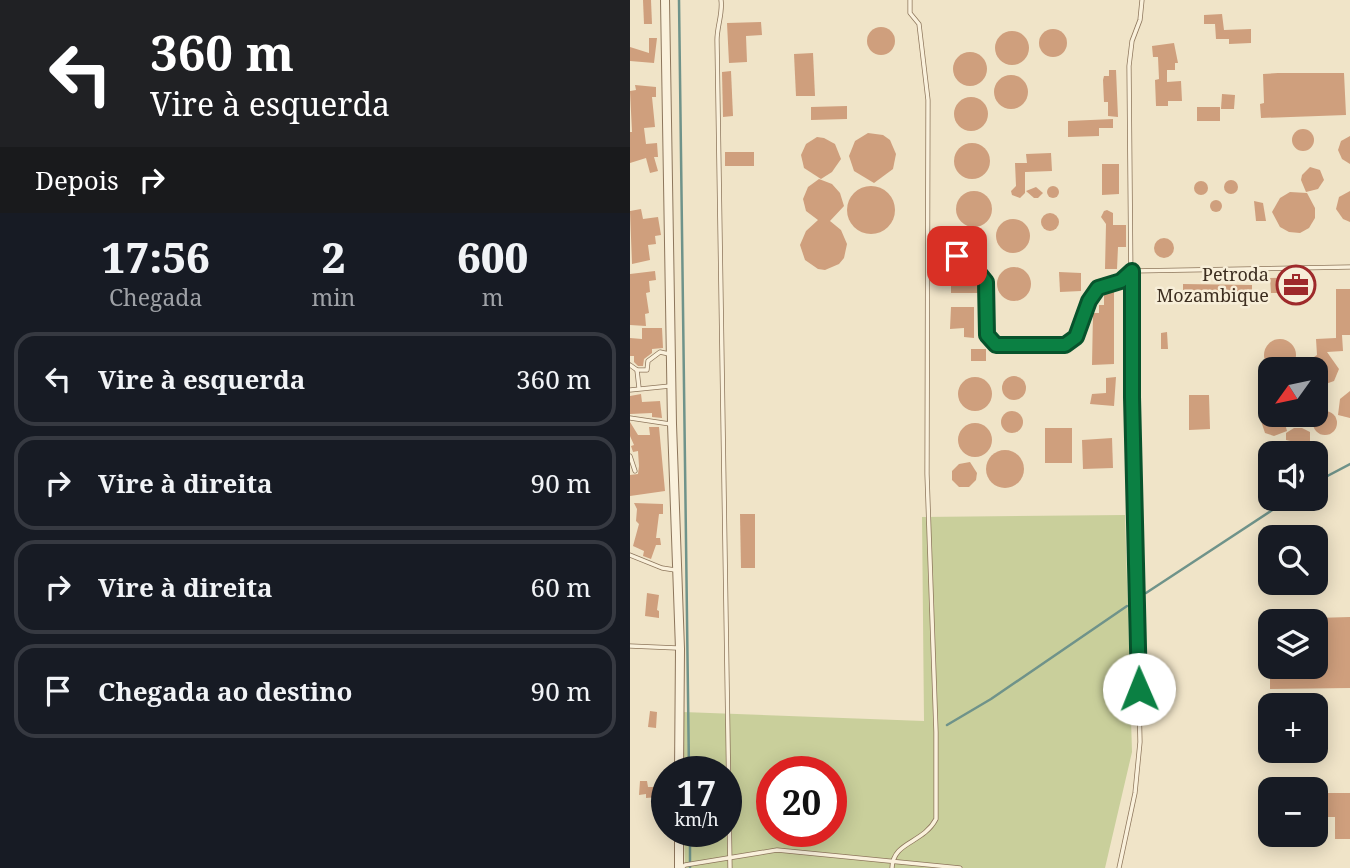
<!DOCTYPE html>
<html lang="pt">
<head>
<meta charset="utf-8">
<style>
	body { margin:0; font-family:"Noto Serif",serif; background:#20242c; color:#f1f3f6; height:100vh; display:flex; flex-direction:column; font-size:26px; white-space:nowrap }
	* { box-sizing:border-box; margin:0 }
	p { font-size:23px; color:#9ea1a6 }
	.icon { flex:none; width:38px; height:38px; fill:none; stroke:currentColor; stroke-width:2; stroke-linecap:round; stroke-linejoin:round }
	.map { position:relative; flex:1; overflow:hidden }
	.sheet { display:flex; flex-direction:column; background:#171b24; width:630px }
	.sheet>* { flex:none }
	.hud { background:#202124; color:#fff; overflow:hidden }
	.needle { width:46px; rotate:237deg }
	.buttons { position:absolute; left:628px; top:357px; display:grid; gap:14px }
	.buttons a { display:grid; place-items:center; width:70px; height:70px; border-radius:14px; background:#171b24; box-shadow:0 4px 18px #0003; font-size:35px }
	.speed { position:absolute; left:21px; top:756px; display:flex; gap:14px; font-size:35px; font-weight:700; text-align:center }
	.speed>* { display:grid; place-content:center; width:91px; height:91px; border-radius:50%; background:#171b24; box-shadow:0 4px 18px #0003; line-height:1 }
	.speed small { font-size:18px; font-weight:400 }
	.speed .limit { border:10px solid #d22; background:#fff; color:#111 }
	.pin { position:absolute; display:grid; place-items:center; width:60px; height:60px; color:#fff; margin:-30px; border-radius:14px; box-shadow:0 4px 10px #0006 }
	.me { position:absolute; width:77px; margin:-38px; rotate:359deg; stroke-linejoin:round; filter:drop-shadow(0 0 5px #0008) }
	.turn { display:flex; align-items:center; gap:24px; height:147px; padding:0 35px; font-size:32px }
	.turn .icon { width:91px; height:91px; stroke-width:2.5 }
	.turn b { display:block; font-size:49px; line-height:60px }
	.then { display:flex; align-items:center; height:66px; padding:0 35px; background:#0003; gap:14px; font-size:26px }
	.eta { display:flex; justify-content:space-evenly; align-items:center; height:119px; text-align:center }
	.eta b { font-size:42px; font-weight:800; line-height:49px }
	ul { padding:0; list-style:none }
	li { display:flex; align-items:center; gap:21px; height:94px; margin:0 14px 10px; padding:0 21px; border:4px solid #363941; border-radius:21px }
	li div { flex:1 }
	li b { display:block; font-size:26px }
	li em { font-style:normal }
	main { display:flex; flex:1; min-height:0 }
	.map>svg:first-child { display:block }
	.green { fill:#c9cf9b; fill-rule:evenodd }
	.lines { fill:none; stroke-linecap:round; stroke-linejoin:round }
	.stream { stroke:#6f938a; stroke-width:2.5 }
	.building { fill:#cf9f7d }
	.service-casing { stroke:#8d765c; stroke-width:5 }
	.minor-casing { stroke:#8d765c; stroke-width:10 }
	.service { stroke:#faf1dc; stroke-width:3.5 }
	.minor { stroke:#faf1dc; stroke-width:8 }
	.route-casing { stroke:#07532c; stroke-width:18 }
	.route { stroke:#0b8043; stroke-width:12 }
	.labels { text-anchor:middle; stroke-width:5; stroke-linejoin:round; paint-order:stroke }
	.poi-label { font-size:18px; fill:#3d2e20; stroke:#f7eed8; text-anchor:end }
</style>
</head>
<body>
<main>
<section class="sheet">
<div class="hud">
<div class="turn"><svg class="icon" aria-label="left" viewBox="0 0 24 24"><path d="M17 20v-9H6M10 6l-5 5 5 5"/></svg><div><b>360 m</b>Vire à esquerda</div></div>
<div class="then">Depois<svg class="icon" aria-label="right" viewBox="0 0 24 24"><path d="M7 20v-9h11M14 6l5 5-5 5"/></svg></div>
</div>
<div class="eta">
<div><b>17:56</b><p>Chegada</p></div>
<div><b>2</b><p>min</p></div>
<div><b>600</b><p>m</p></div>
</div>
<ul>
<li><svg class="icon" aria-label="left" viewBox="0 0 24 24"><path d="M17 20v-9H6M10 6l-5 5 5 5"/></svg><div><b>Vire à esquerda</b></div><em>360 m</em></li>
<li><svg class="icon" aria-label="right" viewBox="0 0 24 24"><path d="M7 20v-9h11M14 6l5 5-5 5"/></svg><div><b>Vire à direita</b></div><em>90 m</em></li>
<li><svg class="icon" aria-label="right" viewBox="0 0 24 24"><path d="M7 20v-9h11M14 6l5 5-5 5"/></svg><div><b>Vire à direita</b></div><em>60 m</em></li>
<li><svg class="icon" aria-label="arrive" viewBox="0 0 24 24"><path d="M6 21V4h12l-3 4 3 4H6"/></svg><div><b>Chegada ao destino</b></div><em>90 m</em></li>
</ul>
</section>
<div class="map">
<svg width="720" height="868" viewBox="0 0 720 868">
	<rect width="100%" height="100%" fill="#f0e4c8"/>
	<path class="green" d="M495,515L502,752L475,868H55L54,831H96V772H54L53,712L294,721L292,517ZM142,772H201V831H142Z"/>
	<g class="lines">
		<g class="stream">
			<path d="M49,0L59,772"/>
			<path d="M686,482L720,464"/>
			<path d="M516,593L659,499"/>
			<path d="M317,725L361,699L497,606"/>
			<path d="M60,831V868"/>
		</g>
	</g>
	<g class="building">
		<path d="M13,0H21L22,24H14Z"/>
		<path d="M592,14L594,30L621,29V43L599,44V39H586L585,24H574V15Z"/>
		<path d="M131,22L132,35L116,36L117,62L99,63L97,23Z"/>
		<circle cx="251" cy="41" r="14"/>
		<circle cx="423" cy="43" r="14"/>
		<circle cx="382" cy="48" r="17"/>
		<path d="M19,38H27L24,63L0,61V47L19,53Z"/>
		<path d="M544,43L548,63H545V70H537V82L551,81L552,101H538V106H526L525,80L529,79L528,57H523L522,46Z"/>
		<circle cx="340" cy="69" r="17"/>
		<path d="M183,53L185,96H166L164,54Z"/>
		<path d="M479,70H486L488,117L478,116V102H474L473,80L474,76H479Z"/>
		<path d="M101,71L103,116L93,117L92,72Z"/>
		<path d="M648,73H714L716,115L631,118L630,104L634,103L633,74Z"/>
		<circle cx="381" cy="92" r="17"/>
		<path d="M5,85L26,87V97H22L25,127L14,128L16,144L27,143L28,157H24L28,171L20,173L16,158L0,163V132H2L0,91L6,90Z"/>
		<path d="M592,94L605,95L604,109H591Z"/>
		<circle cx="341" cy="114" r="17"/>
		<path d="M217,106V119L181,120V107Z"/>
		<rect x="567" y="107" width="23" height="14"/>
		<path d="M483,119V128H469V136L438,137V121Z"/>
		<circle cx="673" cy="140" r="11"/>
		<path d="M238,133L253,135L260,140L266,154L263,169L244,183L224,171L219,156L225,141Z"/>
		<path d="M720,136V164L712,159L708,150L711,141Z"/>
		<path d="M187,137L194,138L205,144L211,159L202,172L191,179L174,168L171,155L176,144Z"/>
		<circle cx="342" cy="161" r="18"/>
		<rect x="95" y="152" width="29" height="14"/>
		<path d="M421,153L422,171L395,172V193L390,198L382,195L381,191L386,186L385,163H397L396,154Z"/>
		<path d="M472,164H489V194L472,195Z"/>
		<path d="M680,167L690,170L694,180L688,189L676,192L671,180L672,175Z"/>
		<path d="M189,179L202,184L210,193L214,206L200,221L211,230L217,244L214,258L209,264L195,270L188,269L175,260L170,245L176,231L188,220L176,211L173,199L178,187Z"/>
		<circle cx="601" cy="187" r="7"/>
		<circle cx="571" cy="188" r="7"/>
		<circle cx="423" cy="192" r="6"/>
		<circle cx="241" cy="210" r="24"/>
		<path d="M406,187L413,193L408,198H404L396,191Z"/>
		<path d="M720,191V222L713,219L706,209L709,197Z"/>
		<circle cx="344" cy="209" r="18"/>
		<path d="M660,192L677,193L685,208V218L679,228L670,233L659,232L650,227L642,212L650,198Z"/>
		<circle cx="586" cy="206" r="6"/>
		<path d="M624,201L633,203L636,221H626Z"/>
		<path d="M11,209L13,219L28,217L31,235L25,236L26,244L18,245L20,260L2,264L0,211Z"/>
		<path d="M477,210L483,213V225H496V247H488L487,269H475L476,224L471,217L474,211Z"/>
		<circle cx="420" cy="222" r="9"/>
		<circle cx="383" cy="236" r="17"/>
		<circle cx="534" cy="248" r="10"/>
		<circle cx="384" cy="284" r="17"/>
		<path d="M25,271L26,280L19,281L20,292L16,293L19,313L15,314L16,326L0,325V274Z"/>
		<path d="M429,272L451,273V291L430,292Z"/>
		<path d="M683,277V295L650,296V293H641L640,278Z"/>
		<path d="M321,279H348L349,293H321Z"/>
		<path d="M553,284L622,285V300H553Z"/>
		<path d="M706,289H720V335H712L713,351L697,352L709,369L704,381L690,386L686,385V369H675L678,361L687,355L686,339L706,338Z"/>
		<path d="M484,290V364L462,365L463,313H469V305H474V291Z"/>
		<path d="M321,307H344V338L334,337V328L320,329Z"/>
		<path d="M12,328H32L33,348L22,349V353L14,359L13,366H8L4,362V356H0V338L12,339Z"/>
		<path d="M537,332L538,349H531V333Z"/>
		<circle cx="650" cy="355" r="16"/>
		<rect x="341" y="349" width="15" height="12"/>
		<circle cx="384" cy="388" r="12"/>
		<circle cx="345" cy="394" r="17"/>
		<path d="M486,377L484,406L460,404L462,394L476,393V378Z"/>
		<path d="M640,380V407L633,402L630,395L631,387Z"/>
		<path d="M720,391V418L708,415L710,399Z"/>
		<path d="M11,394L12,402L30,401L32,418L22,417V413L0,414V396Z"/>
		<path d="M559,395H579L580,429L559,430Z"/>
		<circle cx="695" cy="423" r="12"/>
		<circle cx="382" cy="422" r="11"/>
		<path d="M640,411V415L653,416L657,431L644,436L635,433L631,421Z"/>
		<path d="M0,422L8,435H20L19,427H29L35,491L0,496V475L8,474L9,466L8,451L3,452L1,446L4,445L0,436Z"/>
		<circle cx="345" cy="440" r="17"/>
		<rect x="415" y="428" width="27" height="35"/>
		<path d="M664,428H672L680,432V446L671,452L656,449V444L665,442L656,440V433Z"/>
		<path d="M482,438L483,468L453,469L452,440Z"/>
		<path d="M640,444V447H648L659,453H640V471L633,465V453H629Z"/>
		<circle cx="375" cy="469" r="19"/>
		<path d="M340,462L347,473L346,480L339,487H329L322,480V471L329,464Z"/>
		<path d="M4,503L33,504V514H29L26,538H30L31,545H26L21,559L13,556L14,551L3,546L9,524L6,521L7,509Z"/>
		<path d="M110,514H125V568H111Z"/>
		<path d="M17,593L29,595L27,610L29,611V618L15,616Z"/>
		<path d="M720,617V688L640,689V667H686V618Z"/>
		<path d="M20,711L27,712L26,728L18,727Z"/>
		<rect x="686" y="714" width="9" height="11"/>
		<path d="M10,781H17L18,787H27L28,797L16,798V794L9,795Z"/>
		<path d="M686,793H720V839H705V817H686Z"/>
	</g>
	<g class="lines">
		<defs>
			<g id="service">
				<path d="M91,0C93,13 87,26 87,40L100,868"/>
				<path d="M327,256L335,267L348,272L356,282L357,335L366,345H435L446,336L459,301L468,288L491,281L502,271L720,267"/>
				<path d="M0,365L7,370H17L18,361L30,352L39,354"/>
				<path d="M7,370L9,388"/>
				<path d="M0,390L40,386"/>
				<path d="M0,418L40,424"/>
				<path d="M0,456L5,471"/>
				<path d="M0,555L32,568L45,570"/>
				<path d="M0,646L47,648"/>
				<path d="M52,868L55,865L147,850L330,868"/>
				<path d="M262,868C263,841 293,844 306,819V732L297,474L298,100L289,24L280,13V0"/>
				<path d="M489,868L505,793L510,742L502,397L499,66L502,41L510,20L512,0"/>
			</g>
			<g id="minor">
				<path d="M35,0L42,424L50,649L49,772"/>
				<path d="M49,868V831"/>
			</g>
		</defs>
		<use href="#service" class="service-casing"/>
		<use href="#minor" class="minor-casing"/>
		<use href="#service" class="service"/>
		<use href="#minor" class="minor"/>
	</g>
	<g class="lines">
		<defs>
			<path id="route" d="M327,256L335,267L348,272L356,282L357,335L366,345H435L446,337L459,301L468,288L491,281L502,271V397L509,689"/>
		</defs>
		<use href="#route" class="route-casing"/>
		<use href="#route" class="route"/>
	</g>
	<defs>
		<symbol id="office-ring" viewBox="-11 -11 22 22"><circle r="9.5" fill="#f7eed8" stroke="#9e2a2b" stroke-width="1.5"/><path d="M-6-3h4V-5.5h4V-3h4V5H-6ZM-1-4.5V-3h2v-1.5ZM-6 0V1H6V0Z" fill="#9e2a2b"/></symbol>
	</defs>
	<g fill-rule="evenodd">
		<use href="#office-ring" x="644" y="263" width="44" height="44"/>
	</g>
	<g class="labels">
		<g class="poi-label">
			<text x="639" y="281">Petroda<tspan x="639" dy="21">Mozambique</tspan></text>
		</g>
	</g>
</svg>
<div class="buttons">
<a><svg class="needle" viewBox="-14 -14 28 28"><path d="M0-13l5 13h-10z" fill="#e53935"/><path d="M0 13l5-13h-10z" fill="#9ea1a6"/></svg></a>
<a><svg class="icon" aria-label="sound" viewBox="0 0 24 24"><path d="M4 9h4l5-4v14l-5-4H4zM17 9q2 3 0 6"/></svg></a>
<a><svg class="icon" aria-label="search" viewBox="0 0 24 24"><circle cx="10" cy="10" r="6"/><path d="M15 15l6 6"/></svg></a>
<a><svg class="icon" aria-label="layers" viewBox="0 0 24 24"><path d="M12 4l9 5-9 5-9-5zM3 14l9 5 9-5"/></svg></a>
<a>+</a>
<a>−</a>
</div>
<div class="speed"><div>17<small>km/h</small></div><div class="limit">20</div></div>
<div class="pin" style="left:327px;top:256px;background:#d93025"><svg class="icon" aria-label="arrive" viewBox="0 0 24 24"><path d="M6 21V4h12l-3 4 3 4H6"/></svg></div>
<svg class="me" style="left:509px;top:689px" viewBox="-20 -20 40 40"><circle r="19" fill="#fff"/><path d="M0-13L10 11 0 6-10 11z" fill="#0b8043"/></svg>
</div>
</main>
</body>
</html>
